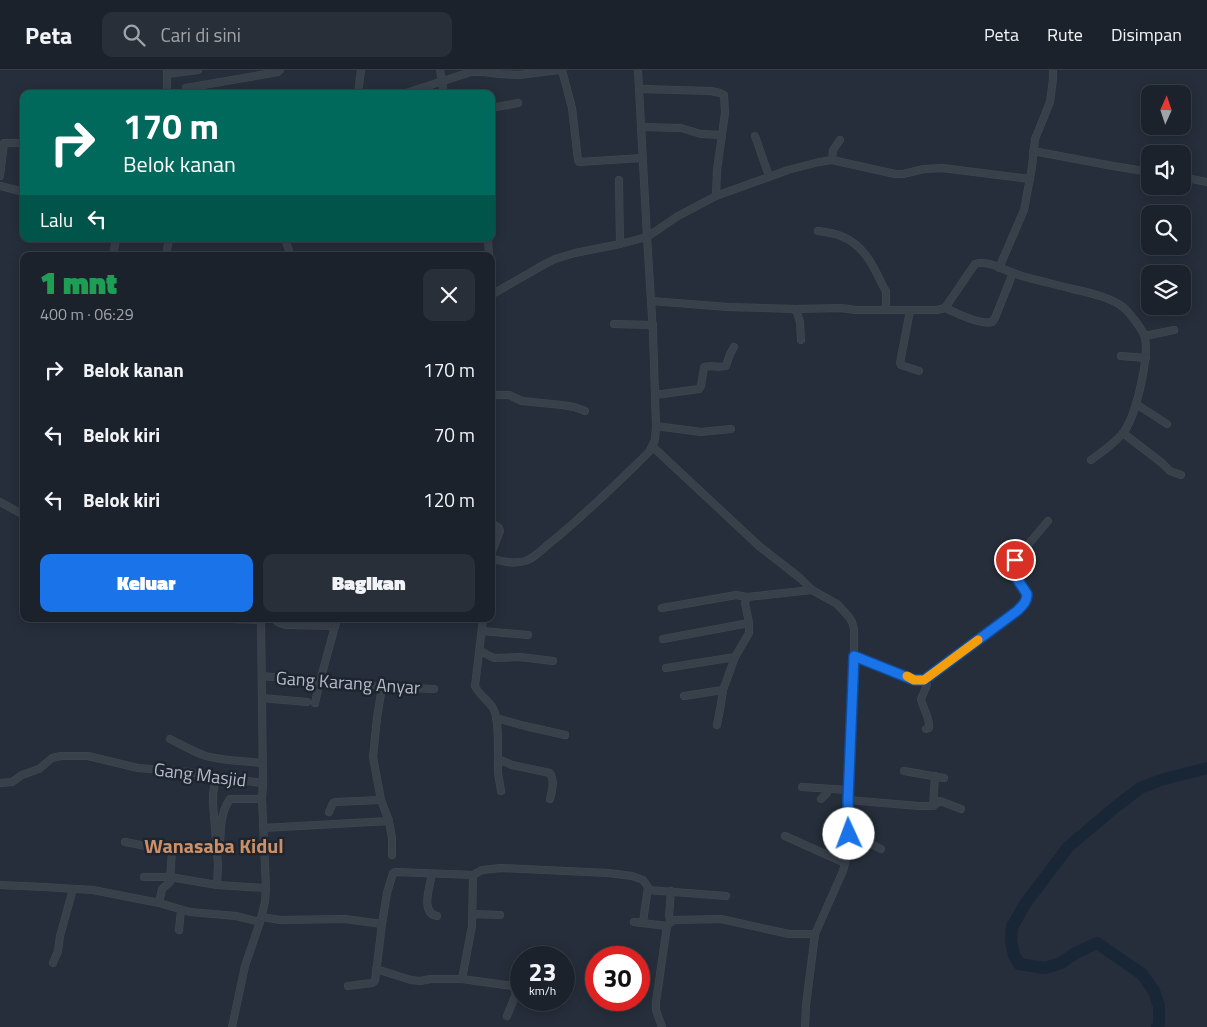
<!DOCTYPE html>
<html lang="id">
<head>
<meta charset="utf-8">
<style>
	body { margin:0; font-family:"Titillium Web",sans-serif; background:#292f38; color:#f1f3f6; height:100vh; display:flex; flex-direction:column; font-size:19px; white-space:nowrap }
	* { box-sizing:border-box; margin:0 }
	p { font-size:16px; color:#a0a4a9 }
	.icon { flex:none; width:28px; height:28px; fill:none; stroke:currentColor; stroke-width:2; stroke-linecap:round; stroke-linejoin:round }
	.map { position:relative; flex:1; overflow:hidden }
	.side { position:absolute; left:20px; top:182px; width:475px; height:370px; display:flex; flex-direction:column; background:#1c222c; border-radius:10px; box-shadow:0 2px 12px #0003,0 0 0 1px #3a3f48 }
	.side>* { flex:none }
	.banner { position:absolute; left:20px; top:20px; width:475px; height:152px; border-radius:10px; box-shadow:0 2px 12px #0003,0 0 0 1px #3a3f48; background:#00695c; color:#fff; overflow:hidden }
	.needle { width:32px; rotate:3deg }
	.buttons { position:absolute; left:1141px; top:15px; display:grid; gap:10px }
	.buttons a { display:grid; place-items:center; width:50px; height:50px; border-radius:10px; background:#1c222c; box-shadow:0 2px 12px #0003,0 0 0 1px #3a3f48; font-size:25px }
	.speed { position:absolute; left:510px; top:876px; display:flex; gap:10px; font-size:25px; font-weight:700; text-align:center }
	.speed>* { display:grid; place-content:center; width:65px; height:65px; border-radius:50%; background:#1c222c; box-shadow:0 2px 12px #0003,0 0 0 1px #3a3f48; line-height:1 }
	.speed small { font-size:12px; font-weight:400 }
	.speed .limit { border:8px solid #d22; background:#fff; color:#111 }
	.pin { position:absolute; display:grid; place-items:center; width:42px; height:42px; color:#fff; margin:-21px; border:2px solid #fff; border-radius:50%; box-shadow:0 1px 5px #0007 }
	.me { position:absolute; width:55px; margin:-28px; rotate:358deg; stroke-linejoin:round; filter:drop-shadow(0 0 4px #0008) }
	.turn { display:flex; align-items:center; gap:18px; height:105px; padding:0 20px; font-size:22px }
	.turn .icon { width:65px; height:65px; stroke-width:2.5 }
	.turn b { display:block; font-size:35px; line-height:42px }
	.then { display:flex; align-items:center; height:48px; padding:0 20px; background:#0003; gap:10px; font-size:19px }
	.round { display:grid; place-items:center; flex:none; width:52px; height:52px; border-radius:10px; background:#292f38 }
	.overview { display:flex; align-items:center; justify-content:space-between; height:85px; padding:0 20px }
	h1 { font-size:30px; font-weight:800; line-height:38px; color:#1e9e55 }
	.action { display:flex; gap:10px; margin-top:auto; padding:10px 20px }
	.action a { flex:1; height:58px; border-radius:10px; background:#1a73e8; color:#fff; font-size:20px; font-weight:800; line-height:58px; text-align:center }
	.action a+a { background:#292f38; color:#f1f3f6 }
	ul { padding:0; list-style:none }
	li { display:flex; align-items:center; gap:15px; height:65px; padding:0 20px }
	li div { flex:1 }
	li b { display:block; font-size:19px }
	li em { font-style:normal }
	header { display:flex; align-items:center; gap:30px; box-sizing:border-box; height:70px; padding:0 25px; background:#1c222c; border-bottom:1px solid #3a3f48 }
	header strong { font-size:24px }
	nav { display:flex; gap:28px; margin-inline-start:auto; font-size:18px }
	.search { width:350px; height:45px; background:#292f38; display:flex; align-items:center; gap:12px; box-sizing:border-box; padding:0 18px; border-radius:10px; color:#a0a4a9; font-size:19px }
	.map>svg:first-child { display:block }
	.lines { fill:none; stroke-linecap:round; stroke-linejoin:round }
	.river { stroke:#192636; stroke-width:12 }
	.minor-casing { stroke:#414953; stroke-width:8 }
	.minor { stroke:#38404a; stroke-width:7 }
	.route-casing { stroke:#114b97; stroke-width:12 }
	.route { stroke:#1a73e8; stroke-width:9 }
	.slow { stroke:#f59e0b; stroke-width:9 }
	.labels { text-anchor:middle; stroke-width:5; stroke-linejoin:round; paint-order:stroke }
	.street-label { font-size:18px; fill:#b4bbc6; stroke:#1d252f }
	.quarter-label { font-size:20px; font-weight:bold; fill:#cb9069; stroke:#1d252f }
</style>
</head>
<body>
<header>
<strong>Peta</strong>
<div class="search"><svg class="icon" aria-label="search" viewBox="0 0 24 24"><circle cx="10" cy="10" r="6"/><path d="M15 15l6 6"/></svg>Cari di sini</div>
<nav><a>Peta</a><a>Rute</a><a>Disimpan</a></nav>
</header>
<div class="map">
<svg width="1207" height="957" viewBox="0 0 1207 957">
	<rect width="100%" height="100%" fill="#252e3a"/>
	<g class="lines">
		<path class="river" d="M1157,957L1159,954V936L1154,921L1142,904L1097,873L1074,884L1061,893L1045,898L1019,894L1014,885L1011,871L1012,857L1025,834L1068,777L1113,739L1140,718L1161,710L1207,698"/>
		<defs>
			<g id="minor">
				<path d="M167,0V24"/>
				<path d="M440,0L444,24"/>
				<path d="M562,0L572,38L578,90L579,92L642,88"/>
				<path d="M167,4L198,0"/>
				<path d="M186,18L278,2L280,0"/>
				<path d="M640,19L711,21L720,23L724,25L725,43L717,100L716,126"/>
				<path d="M358,24L361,0"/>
				<path d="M403,24L471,2H484L499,4L519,5L559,0"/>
				<path d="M491,38L518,33"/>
				<path d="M641,57L681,58L701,64L722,65"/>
				<path d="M755,66L769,106"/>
				<path d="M1033,81L1113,96L1150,102"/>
				<path d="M832,90L833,80L840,70"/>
				<path d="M0,106L4,73H22"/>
				<path d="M1182,107L1207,112"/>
				<path d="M619,110L620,174"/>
				<path d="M0,116L24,122"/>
				<path d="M818,161C826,162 834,163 841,166C864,175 873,195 883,216L886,221V240"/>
				<path d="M285,169L291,186"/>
				<path d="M488,169L489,186"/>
				<path d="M113,186L116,169"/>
				<path d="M166,186L169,169"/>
				<path d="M999,198L1024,140L1032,97L1035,69L1050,32L1053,9V0"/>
				<path d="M491,225L545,194L555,189L575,183L620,174L647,167L678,146L716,126L788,100L819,92L832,90L895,104H903L924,99L942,98L1030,109"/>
				<path d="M651,231L728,237L796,239L841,238L856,240H937L945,238L975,194C986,190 1000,198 1011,202C1018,205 1026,207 1033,209C1046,212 1060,216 1073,219C1090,223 1110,227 1123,237C1129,242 1144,261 1145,268C1149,288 1136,347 1123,363C1114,374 1102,382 1091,390"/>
				<path d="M945,238C957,243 979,255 992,252L995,248L1013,203"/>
				<path d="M796,239L800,252L801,270"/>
				<path d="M910,241L900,293L901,295L919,301"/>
				<path d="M614,254L653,255"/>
				<path d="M1145,266L1174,260"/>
				<path d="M1121,286L1146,288"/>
				<path d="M491,325H509L522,331L562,335L574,337L585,341"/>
				<path d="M655,325L699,319L701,316L704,297C711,295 719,298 726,296L730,284L734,277"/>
				<path d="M1136,334L1167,354"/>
				<path d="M656,356L701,362L731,359"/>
				<path d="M1123,363L1162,393L1170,401L1181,405"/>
				<path d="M653,377L759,476L800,508L812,520L837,534L849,547L852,552L854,559V586L848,730L849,776L843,801L815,864L806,935L805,957"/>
				<path d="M0,432L24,445"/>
				<path d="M491,453L499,458L500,461L491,484"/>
				<path d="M491,488C502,492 514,494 525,491C535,488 542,479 550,473C585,445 617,413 649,382L655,370L656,356L653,263L647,167L638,0"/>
				<path d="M662,538L736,525L747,527"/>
				<path d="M228,549L261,550"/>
				<path d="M274,549L279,553L286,555L335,556"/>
				<path d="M483,549L475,616C479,625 488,630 493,638C499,648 498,676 498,689L512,695L550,703C555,711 552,721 550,729"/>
				<path d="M482,561L528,565"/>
				<path d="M663,569L749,553"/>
				<path d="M480,581L494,588L520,587L553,591"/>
				<path d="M854,586L915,610H924L930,606L1017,541L1025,532L1027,524L1012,501V496L1015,490L1048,451"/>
				<path d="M666,598L735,587"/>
				<path d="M262,606L382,617L434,619"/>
				<path d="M924,610L927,615L921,629C923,639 930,647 929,658L926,659"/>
				<path d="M382,617L377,648L373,687L381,730L389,751L392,768V785"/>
				<path d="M684,626L723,620"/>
				<path d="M262,628L307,632"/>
				<path d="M315,633L320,611L337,549"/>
				<path d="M496,648L525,656L565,665"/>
				<path d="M717,655L721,634L723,620L735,587L749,563V553L745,533L747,527L812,520"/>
				<path d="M170,669C182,675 194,682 206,686C224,691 244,691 262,693"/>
				<path d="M498,689V703L501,721"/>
				<path d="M904,701L944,708"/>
				<path d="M216,707L213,724V734L218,795L217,815"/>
				<path d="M0,713L12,712L22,705L39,699L52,688L61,686H88L138,698L189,702L216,707L263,713"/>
				<path d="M802,717L848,720"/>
				<path d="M821,729L827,723V719"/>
				<path d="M848,730L919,736H933L940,731L961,739"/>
				<path d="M933,736L935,706"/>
				<path d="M329,742L333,733L335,732L381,730"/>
				<path d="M263,758L389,751"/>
				<path d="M849,763L881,779"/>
				<path d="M785,766L845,793"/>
				<path d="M125,772L167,780L193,778L217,779C222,773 220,763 221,756C222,746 224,737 230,729H262"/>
				<path d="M432,804C430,816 420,843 437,846"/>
				<path d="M473,805L482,800L501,798L608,803L632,806L643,810L648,817L643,852"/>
				<path d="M144,807H170L217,815L266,818"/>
				<path d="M0,815L44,817L93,820L159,833L190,842L236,846L260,852"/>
				<path d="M648,820L726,826"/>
				<path d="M159,833L162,819L170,812L172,780"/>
				<path d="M473,844L500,845"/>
				<path d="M262,847L280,850L345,849L382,854L375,911L372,913L348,916"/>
				<path d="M634,852L667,856"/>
				<path d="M671,852L669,846L671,821"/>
				<path d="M382,854L387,823L393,803L396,802L473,805L472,856L462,909"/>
				<path d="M179,860L181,840"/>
				<path d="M53,893L58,881L60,866L73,819"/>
				<path d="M376,899L411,910L420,911L431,909H462L513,916L516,924L507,946"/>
				<path d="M232,957L245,896L260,852L265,832L266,818L262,729L263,713L261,550L263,549"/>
				<path d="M662,957L656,940V932L667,856L671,852L675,850L721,849L789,864H815"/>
			</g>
		</defs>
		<use href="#minor" class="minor-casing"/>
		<use href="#minor" class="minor"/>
	</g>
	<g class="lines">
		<defs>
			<path id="route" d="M849,764L848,730L854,586L914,610H924L1017,541C1022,536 1027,532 1027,524L1012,501V496L1015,490"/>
		</defs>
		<use href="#route" class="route-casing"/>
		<use href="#route" class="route"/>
		<path class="slow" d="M907,606L914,610H924L978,570"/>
	</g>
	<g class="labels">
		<g class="street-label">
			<text transform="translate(348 613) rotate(4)" y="6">Gang Karang Anyar</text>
			<text transform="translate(200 705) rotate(7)" y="6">Gang Masjid</text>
		</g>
		<g class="quarter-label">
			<text x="214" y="783">Wanasaba Kidul</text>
		</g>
	</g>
</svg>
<div class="buttons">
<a><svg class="needle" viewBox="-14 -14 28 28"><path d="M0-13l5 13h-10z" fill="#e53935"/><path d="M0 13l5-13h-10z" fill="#a0a4a9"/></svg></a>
<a><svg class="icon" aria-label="sound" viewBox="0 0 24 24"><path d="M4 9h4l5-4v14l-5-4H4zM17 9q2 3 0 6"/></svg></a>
<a><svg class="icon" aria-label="search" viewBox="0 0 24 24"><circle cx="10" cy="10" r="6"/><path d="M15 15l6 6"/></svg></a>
<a><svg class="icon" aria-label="layers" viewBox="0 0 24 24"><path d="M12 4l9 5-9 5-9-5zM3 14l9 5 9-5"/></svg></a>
</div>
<div class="speed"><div>23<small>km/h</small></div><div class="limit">30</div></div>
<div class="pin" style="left:1015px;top:490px;background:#d93025"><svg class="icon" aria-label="arrive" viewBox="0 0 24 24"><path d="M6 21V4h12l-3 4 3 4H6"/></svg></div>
<svg class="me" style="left:849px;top:764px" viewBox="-20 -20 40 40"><circle r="19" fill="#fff"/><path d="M0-13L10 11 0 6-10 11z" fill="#1a73e8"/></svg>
<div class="banner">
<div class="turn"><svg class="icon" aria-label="right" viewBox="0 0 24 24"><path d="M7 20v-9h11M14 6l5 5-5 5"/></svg><div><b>170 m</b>Belok kanan</div></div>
<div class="then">Lalu<svg class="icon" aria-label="left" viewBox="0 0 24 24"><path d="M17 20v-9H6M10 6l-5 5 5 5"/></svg></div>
</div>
<section class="side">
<div class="overview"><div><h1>1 mnt</h1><p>400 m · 06:29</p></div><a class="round"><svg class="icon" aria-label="close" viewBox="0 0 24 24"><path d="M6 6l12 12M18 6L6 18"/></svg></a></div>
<ul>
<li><svg class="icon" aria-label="right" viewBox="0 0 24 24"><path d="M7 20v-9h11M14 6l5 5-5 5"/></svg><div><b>Belok kanan</b></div><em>170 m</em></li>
<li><svg class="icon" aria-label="left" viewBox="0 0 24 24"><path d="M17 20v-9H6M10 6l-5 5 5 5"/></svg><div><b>Belok kiri</b></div><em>70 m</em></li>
<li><svg class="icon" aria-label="left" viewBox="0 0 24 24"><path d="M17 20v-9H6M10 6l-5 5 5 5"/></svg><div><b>Belok kiri</b></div><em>120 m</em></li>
</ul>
<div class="action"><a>Keluar</a><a>Bagikan</a></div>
</section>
</div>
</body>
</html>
